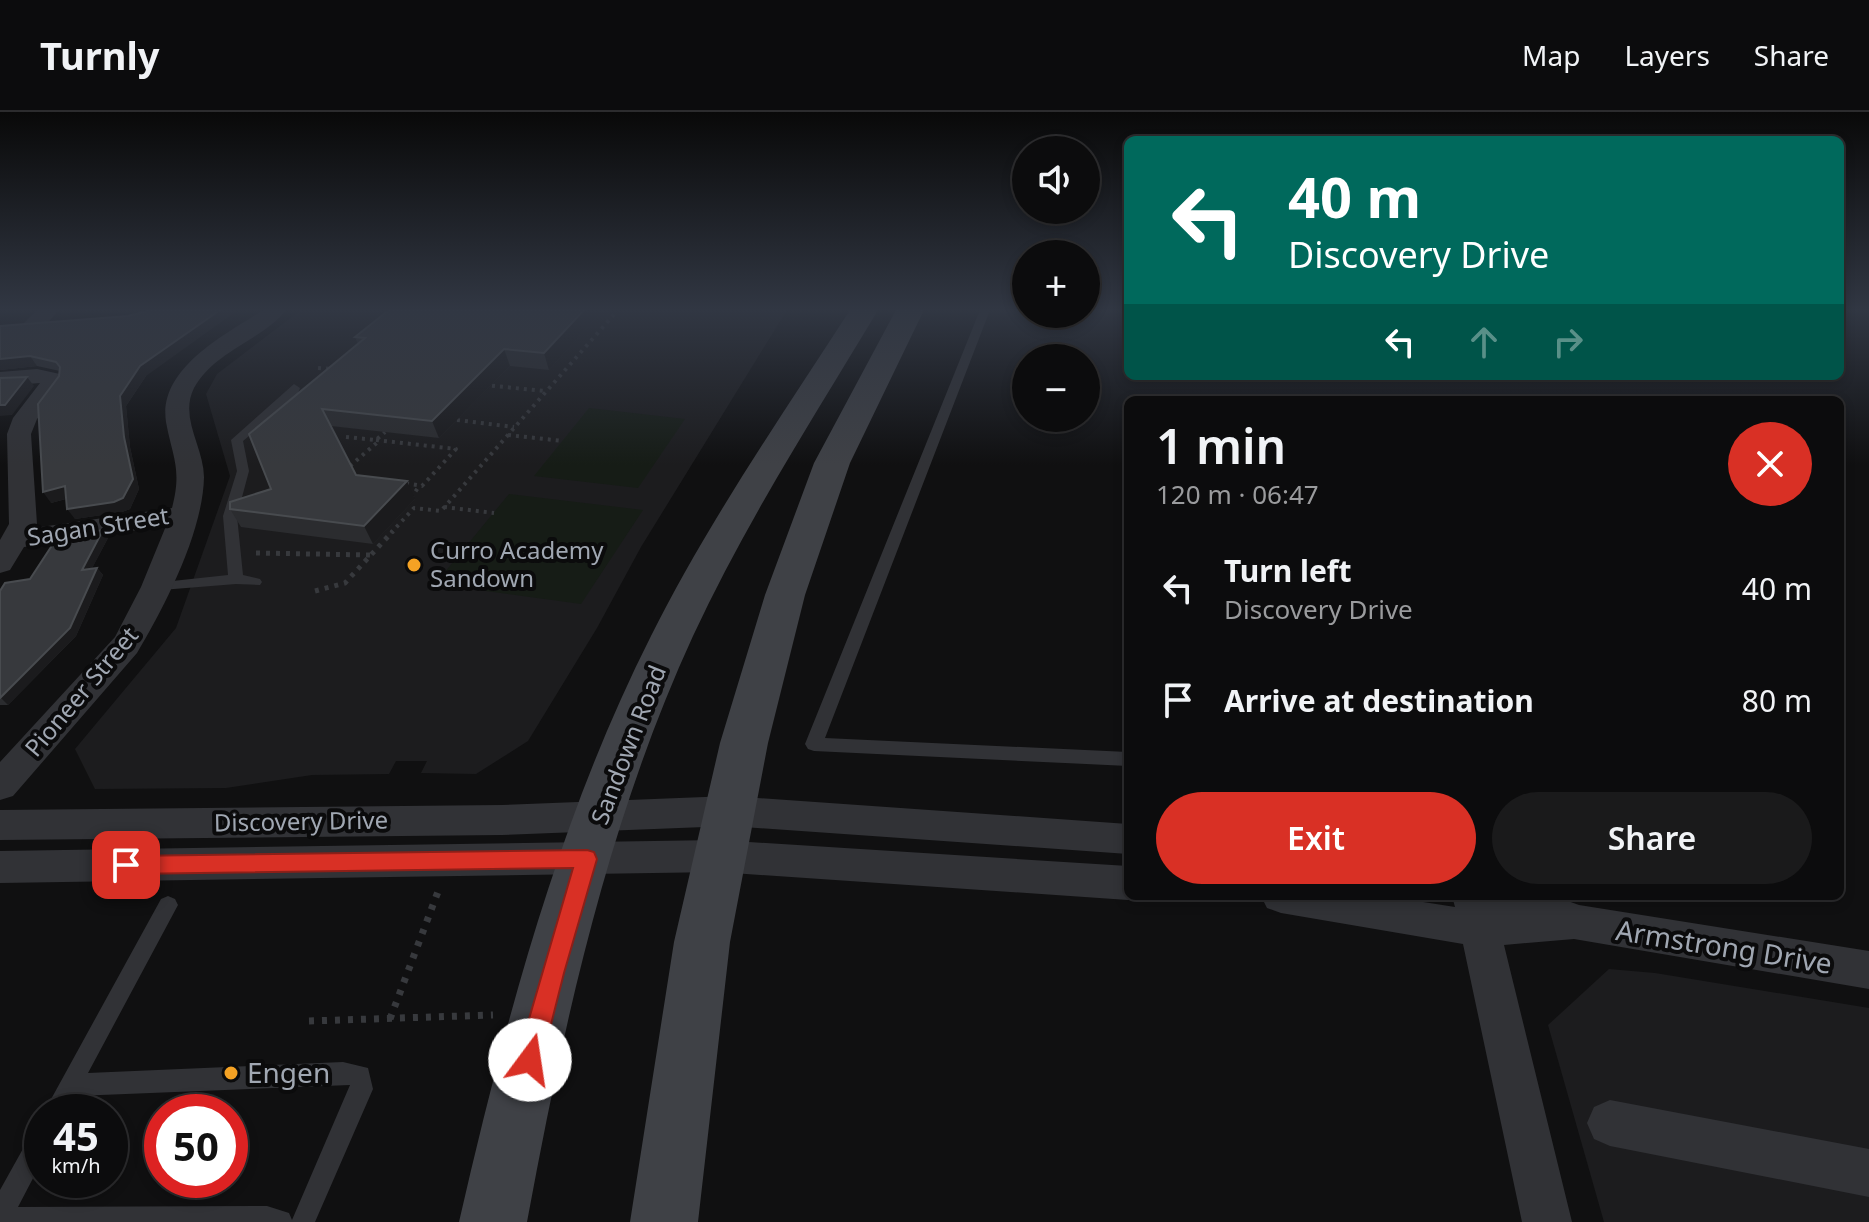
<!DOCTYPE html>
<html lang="en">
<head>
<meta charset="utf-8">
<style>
	body { margin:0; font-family:"Noto Sans",sans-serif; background:#1a1a1b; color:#f1f3f6; height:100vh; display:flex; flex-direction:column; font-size:30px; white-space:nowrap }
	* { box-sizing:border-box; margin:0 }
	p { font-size:26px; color:#9a9b9d }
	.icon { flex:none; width:44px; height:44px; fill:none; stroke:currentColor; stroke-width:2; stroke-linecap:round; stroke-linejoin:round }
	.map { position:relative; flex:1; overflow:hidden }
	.details { position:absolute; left:1124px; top:284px; width:720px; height:504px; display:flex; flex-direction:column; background:#0c0c0d; border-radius:12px; box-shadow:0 4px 12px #0003,0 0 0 2px #2c2c2e }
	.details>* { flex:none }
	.guide { position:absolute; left:1124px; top:24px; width:720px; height:244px; border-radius:12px; box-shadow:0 4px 12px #0003,0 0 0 2px #2c2c2e; background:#00695c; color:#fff; overflow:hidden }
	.controls { position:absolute; left:1012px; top:24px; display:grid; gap:16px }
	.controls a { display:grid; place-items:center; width:88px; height:88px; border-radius:50%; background:#0c0c0d; box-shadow:0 4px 12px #0003,0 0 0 2px #2c2c2e; font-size:40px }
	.speed { position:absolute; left:24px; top:982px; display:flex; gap:16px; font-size:40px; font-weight:700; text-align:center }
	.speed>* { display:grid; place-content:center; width:104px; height:104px; border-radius:50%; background:#0c0c0d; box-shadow:0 4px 12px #0003,0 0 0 2px #2c2c2e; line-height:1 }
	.speed small { font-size:20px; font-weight:400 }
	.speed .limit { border:12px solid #d22; background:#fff; color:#111 }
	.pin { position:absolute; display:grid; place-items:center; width:68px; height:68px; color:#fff; margin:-34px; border-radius:16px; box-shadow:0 4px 12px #0006 }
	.me { position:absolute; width:88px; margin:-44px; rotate:14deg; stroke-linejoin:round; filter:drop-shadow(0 0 6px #0008) }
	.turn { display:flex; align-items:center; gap:28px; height:168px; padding:0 32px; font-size:36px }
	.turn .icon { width:104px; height:104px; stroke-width:2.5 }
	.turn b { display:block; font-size:56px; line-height:68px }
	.lanes { display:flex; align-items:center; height:76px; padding:0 32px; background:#0003; justify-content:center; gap:40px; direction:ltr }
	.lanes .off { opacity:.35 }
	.round { display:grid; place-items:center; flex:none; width:84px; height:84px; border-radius:42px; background:#1a1a1b }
	.head { display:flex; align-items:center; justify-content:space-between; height:136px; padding:0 32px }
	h1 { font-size:48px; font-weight:600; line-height:60px }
	.primary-button { display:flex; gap:16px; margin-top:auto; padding:16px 32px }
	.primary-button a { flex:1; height:92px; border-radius:48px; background:#d93025; color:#fff; font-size:32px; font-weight:600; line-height:92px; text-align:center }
	.primary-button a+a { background:#1a1a1b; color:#f1f3f6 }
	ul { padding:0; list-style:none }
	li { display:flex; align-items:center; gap:24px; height:112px; padding:0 32px }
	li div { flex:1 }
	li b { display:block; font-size:30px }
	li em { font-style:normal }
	header { display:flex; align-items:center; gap:48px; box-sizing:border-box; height:112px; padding:0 40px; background:#0c0c0d; border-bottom:2px solid #2c2c2e }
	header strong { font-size:38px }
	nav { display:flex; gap:44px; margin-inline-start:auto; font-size:28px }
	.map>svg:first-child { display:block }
	.built { fill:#1c1c1e }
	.green { fill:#161c16 }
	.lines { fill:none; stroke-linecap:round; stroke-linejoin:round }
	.path-far2 { stroke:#37393d; stroke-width:4; stroke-dasharray:3 5; stroke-linecap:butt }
	.path-far1 { stroke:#37393d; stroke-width:5; stroke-dasharray:4 6; stroke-linecap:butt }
	.path { stroke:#37393d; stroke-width:7; stroke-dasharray:5 8; stroke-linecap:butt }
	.lane { fill:#313236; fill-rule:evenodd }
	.street { fill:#313236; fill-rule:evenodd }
	.secondary { fill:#3f4146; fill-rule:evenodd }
	.wall { fill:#2b2c2f }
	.shaded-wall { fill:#1b1b1d }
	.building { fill:#37393d; stroke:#484b4f; stroke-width:2 }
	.route { fill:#d93025; stroke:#8d1f18; stroke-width:2 }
	.poi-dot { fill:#f5a224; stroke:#0b0b0c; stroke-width:3 }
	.labels { text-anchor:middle; stroke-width:8; stroke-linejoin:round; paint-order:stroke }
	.street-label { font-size:24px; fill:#a0a7b2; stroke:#0b0b0c }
	.poi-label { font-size:24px; fill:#a0a7b2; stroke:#0b0b0c; text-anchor:start }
	.near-street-label { font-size:28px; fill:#a0a7b2; stroke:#0b0b0c }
	.near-poi-label { font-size:28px; fill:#a0a7b2; stroke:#0b0b0c; text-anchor:start }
</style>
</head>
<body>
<header>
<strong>Turnly</strong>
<nav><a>Map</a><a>Layers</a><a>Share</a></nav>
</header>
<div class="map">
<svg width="1869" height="1110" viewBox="0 0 1869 1110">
	<rect width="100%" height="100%" fill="#101011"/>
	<g class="built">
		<path d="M301,198H787L641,435L597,516L528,629L476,662L421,661L427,649H396L389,662L312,663L226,676L95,677L75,637L176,516L230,364L206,282L217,262Z"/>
		<path d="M1609,857L1655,861L1869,896V1110H1604L1548,913Z"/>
	</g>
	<g class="green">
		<path d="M589,296L685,307L638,376L534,364Z"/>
		<path d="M509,382L643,398L581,492L435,472Z"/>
	</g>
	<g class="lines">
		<g class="path-far2">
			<path d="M318,256L334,257"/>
			<path d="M484,273L545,279"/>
			<path d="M457,308L514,315"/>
			<path d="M508,323L563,329"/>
			<path d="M346,325L376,328L385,320"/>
			<path d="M376,328L456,337L422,374L405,371"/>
			<path d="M350,354L379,329"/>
			<path d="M411,386L420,373"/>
			<path d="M444,395L494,401"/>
			<path d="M391,421L414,396L441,399L618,198"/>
		</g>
		<g class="path-far1">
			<path d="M256,441L370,443"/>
			<path d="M315,479L345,471L393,419"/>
		</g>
		<g class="path">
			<path d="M390,907L439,777"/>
			<path d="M309,909L493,903"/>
		</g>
		<g class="lane">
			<path d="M980,198H990L825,626L1128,640V654L814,639L808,637L805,632Z"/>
			<path d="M294,272L300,276L297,284L243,329L249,359L237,404L243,463L260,467L262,470L260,473L236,472L149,479L147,476L154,471L228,463L223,404L237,359L231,328Z"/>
			<path d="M168,784L175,787L178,793L88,961L343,950L368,956L373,977L315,1110H0V1078L34,1017L42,1013V1049L18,1095L267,1094L289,1101L292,1108L350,973L76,984L67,1000H44L161,787Z"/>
		</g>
		<g class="street">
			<path d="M37,198H59L42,217H26L23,212Z"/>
			<path d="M263,198H286C264,227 214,239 194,276C179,306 204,335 204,365C203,420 165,494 137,541L13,684L0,688V650L115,525L141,475L166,414L24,435L10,458L0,461V428L9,412L7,322L13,306L40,271L0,274V260L37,257L60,262L64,267L63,273L37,307L31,322L37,412L34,416L172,396C182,357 173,347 166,310C158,256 225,223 263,198Z"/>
			<path d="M730,684L1128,712V742L730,714L502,723L0,728V698L502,693Z"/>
			<path d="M718,728L1128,754V784H1138L1128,788L718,760L0,771V739Z"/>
			<path d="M1261,784H1385L1455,795L1452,784H1554L1579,793L1869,839V877L1574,827L1504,833L1572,1110H1522L1463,832L1281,801L1267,796Z"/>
			<path d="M1610,988L1869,1037V1085L1610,1034L1594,1027L1587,1011L1594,995Z"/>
		</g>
		<g class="secondary">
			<path d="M850,198H878C814,305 746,410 693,524C608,709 564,910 527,1110H459C505,910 558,708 651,524C708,410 781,305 850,198Z"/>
			<path d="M896,198H924L850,351L805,483L768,631L730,830L698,1110H630L674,830L720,631L765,483L814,351Z"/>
		</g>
	</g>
	<g class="wall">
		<path d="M83,198H114L84,199Z"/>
		<path d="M603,198L549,258L510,254L439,326L331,314L356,363L415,387L373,432L241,415L230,397L271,377L358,232L355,225Z"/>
		<path d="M0,214L146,264L126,294L130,335L139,377L130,397L122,400L75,407L66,387L51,391L60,259L37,254L0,258Z"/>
		<path d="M108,426L92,456H97L103,463L76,524L8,593H0V479L30,467Z"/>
	</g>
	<g class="shaded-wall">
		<path d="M220,198H238L146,264L126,294L130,335L139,377L130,397L122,400L75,407L67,397L124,325L120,284L140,254Z"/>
		<path d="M584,198H603L549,258L544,241Z"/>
		<path d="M504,237L510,254L439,326L432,309Z"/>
		<path d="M30,244L37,254L0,258V247Z"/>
		<path d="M27,265L34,274L12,303L0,304V293Z"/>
		<path d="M407,369L415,387L373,432L364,414Z"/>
		<path d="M65,374L73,385L51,391L43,380Z"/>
		<path d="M103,418L108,426L87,466L82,458Z"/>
		<path d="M97,456L103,463L76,524L8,593L1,586Z"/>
	</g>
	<g class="building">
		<path d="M151,198H220L140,254L120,284L124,325L133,367L123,386L114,390L67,397L65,374L43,380L38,292L59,264L60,255L56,250L30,244L0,247V214L128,204Z"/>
		<path d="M389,198H584L544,241L504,237L432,309L322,297L356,363L407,369L364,414L230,397V390L271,377L249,322L365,226L355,225Z"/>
		<path d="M27,265L5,293H0V266Z"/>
		<path d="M103,418L82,458L97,456L70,516L0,586V479L5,471L30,467L53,432L72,430L71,423Z"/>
	</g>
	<linearGradient id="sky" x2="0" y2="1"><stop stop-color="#090909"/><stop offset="0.56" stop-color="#313743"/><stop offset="1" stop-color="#313743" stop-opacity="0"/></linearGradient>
	<rect width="1869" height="353" fill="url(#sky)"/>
	<path class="route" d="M587,738L594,740L597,747L564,861L542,948L538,957L530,960L521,957L517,948L573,756L126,762L118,760L115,753L118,747L126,744Z"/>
	<g class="poi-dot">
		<circle cx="414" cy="453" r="8"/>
		<circle cx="231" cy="961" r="8"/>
	</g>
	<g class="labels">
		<g class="street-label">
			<text transform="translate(98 415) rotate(-9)" y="8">Sagan Street</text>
			<text transform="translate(82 580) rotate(-50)" y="8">Pioneer Street</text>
			<text transform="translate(629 633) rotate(-69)" y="8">Sandown Road</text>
			<text transform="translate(301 710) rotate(-1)" y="8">Discovery Drive</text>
		</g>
		<g class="poi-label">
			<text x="430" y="447">Curro Academy<tspan x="430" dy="28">Sandown</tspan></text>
		</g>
		<g class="near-street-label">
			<text transform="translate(1724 835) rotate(9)" y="10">Armstrong Drive</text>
		</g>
		<g class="near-poi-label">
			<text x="247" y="971">Engen</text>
		</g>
	</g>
</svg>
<div class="controls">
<a><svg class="icon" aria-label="sound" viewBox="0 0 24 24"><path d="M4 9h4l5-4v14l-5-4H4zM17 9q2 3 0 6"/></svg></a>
<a>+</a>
<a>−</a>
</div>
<div class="speed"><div>45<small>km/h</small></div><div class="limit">50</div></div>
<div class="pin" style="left:126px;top:753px;background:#d93025"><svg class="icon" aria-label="arrive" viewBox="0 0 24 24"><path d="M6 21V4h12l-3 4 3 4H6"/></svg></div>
<svg class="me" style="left:530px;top:948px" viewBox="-20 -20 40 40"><circle r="19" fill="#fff"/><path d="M0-13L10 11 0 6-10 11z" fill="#d93025"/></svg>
<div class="guide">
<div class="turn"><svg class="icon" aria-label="left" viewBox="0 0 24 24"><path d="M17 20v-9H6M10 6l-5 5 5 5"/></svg><div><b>40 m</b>Discovery Drive</div></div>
<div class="lanes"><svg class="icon" aria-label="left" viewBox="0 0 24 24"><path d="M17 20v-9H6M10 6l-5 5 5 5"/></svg><svg class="icon off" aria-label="ahead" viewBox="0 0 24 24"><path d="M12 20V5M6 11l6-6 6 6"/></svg><svg class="icon off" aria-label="right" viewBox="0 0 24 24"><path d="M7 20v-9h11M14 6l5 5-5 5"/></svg></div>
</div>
<section class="details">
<div class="head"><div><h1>1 min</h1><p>120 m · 06:47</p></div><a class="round" style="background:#d93025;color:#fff"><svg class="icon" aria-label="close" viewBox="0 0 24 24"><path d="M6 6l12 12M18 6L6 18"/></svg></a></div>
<ul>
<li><svg class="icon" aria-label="left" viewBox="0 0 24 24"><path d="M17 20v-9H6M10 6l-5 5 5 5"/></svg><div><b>Turn left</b><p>Discovery Drive</p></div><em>40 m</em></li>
<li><svg class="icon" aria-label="arrive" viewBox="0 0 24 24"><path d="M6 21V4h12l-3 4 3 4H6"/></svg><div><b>Arrive at destination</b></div><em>80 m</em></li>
</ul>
<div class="primary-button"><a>Exit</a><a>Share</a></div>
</section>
</div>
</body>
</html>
